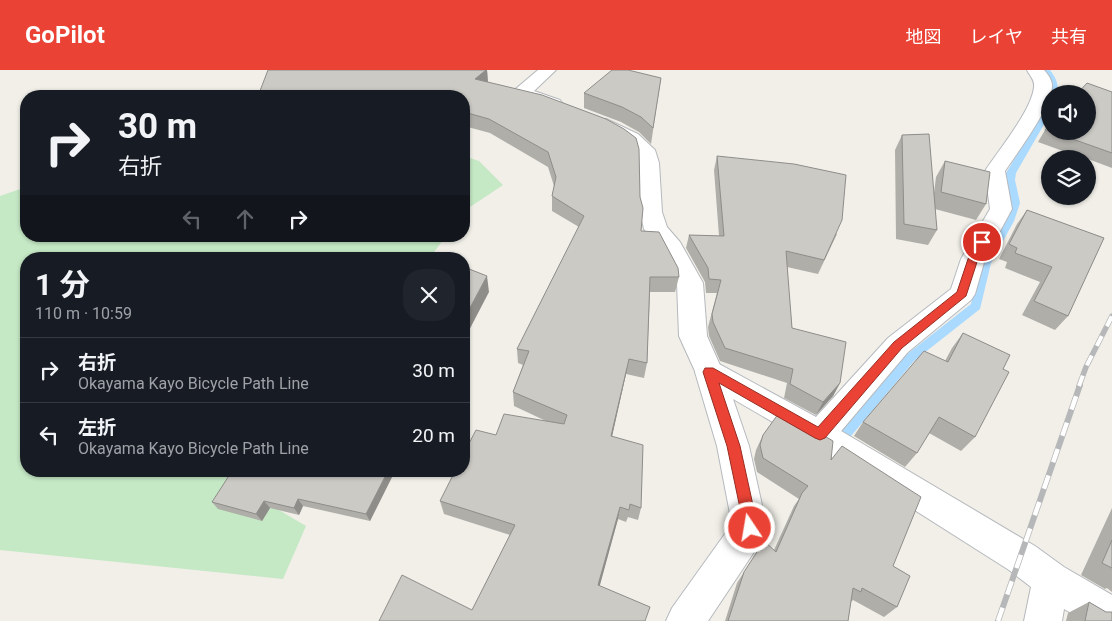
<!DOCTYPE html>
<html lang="ja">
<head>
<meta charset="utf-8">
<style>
	body { margin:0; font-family:Roboto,"Noto Sans JP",sans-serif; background:#20242c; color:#f1f3f6; height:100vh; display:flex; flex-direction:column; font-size:19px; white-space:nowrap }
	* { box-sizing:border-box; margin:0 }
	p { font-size:16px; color:#9ea1a6 }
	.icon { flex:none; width:28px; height:28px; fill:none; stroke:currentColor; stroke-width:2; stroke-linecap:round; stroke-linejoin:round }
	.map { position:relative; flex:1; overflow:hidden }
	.details { position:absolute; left:20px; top:182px; width:450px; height:225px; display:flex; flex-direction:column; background:#171b24; border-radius:20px; box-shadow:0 1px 4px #0004 }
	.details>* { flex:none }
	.banner { position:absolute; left:20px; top:20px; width:450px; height:152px; border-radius:20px; box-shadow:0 1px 4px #0004; background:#171b24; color:#f1f3f6; overflow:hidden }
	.buttons { position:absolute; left:1041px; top:15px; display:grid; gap:10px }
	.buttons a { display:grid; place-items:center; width:55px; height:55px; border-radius:50%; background:#171b24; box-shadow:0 1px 4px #0004; font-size:25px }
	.pin { position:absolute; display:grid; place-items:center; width:42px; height:42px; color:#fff; margin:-21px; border:2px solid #fff; border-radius:50%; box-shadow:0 1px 5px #0007 }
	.me { position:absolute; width:55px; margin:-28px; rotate:348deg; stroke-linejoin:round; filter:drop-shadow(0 0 4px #0008) }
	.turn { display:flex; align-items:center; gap:18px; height:105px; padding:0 15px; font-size:22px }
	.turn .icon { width:65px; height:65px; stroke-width:2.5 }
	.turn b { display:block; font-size:35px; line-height:42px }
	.lanes { display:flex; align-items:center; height:48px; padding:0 15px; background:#0003; justify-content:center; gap:25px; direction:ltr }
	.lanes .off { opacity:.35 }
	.round { display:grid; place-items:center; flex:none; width:52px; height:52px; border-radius:20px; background:#20242c }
	.headline { display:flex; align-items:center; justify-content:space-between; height:85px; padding:0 15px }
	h1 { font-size:30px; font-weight:700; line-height:38px }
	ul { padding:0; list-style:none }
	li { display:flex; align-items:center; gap:15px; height:65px; padding:0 15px; border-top:1px solid #363941 }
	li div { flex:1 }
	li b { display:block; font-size:19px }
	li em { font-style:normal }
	header { display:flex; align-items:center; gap:30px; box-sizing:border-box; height:70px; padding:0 25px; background:#ea4335; color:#fff }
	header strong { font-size:24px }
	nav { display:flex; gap:28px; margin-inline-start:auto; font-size:18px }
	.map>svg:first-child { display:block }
	.green { fill:#c5e8c5 }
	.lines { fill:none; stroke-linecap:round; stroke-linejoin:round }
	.stream { fill:#aadaff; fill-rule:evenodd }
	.street-casing { stroke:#b5b8bc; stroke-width:2 }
	.secondary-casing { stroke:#b6babf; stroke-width:2 }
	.street { fill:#fff; fill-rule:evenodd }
	.secondary { fill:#fff; fill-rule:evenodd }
	.rail-far1-casing { stroke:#b6b7b8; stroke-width:5.5 }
	.rail-casing { stroke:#b6b7b8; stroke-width:6 }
	.rail-far1 { stroke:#fff; stroke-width:4; stroke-dasharray:11; stroke-linecap:butt }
	.rail { stroke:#fff; stroke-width:4.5; stroke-dasharray:14; stroke-linecap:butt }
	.wall { fill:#afaea9 }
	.shaded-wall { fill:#8f8d8a }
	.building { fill:#cccac5; stroke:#8f8d8a }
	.route { fill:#ea4335; stroke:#982c22 }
</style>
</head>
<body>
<header>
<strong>GoPilot</strong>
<nav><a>地図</a><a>レイヤ</a><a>共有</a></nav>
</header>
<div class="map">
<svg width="1112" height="551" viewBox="0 0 1112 551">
	<rect width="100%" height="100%" fill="#f1efe8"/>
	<g class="green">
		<path d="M464,86L479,91L503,115L464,141Z"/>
		<path d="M26,117V166H446L429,189H26V401H235L228,410L306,456L283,509L0,480V126Z"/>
	</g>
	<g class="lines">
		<g class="stream">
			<path d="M1042,0H1050C1056,8 1059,14 1057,24H1050V26L1049,24V11Z"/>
			<path d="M1047,30H1050V44L1016,103L1015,110L1020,133L1014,151L991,193L980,239L914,291L851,366L846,368L841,366L839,362L841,358L906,285L971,234L979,193L1004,151L1010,133L1005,110L1006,103L1043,42Z"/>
		</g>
		<defs>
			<g id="street">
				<path d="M538,0H556L534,21L560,30L563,34L560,38C546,41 528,31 515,26L512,22Z"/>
				<path d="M606,49L638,64L655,80L659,93L662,142L667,157L680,172L703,213L707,266L723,302L719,310L709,313L699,310L679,266L677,213L658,176L644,159L640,142L639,93L636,82L624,72L599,59L596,55L599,51Z"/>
				<path d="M820,351L831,355L1035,476L1064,497L1112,525V551H1085L1064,539L1062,551H1024L1031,517L1009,500L809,373L805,364L809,355Z"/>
			</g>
			<path id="secondary" d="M1027,0H1044C1048,4 1051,9 1052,14C1054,34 1017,83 1005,101L1012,139L985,189L975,224L971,230L908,282L831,373L820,377L809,373L733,329L749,376L767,458L762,470L708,551H666L672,538L732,454L717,376L695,302L699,294L709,291L719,294L816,347L888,268L951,219L961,189L990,139L985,101C998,81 1032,40 1034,17C1035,10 1030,6 1027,0Z"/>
		</defs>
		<use href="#street" class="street-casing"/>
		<use href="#secondary" class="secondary-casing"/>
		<use href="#street" class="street"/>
		<use href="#secondary" class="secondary"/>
		<defs>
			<path id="rail-far1" d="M1079,316L1086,297L1112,246"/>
			<path id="rail" d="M998,551L1080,315"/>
		</defs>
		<use href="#rail-far1" class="rail-far1-casing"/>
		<use href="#rail" class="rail-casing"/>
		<use href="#rail-far1" class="rail-far1"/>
		<use href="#rail" class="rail"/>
	</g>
	<g class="wall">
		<path d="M268,0H487L488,12L640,127L641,161L679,207L675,222H650L647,293L644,308L626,304L612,366L641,438L638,450L628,447L626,452L618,449L599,516L472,540L510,465L444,444L440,431L496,365L546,351L514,336L513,322L523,295L518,293L517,279L579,157L552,141V126L554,116L548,97L490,63L464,56V26Z"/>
		<path d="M661,8L651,74L639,62L621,52L584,38V23Z"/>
		<path d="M1112,22V98L1088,89H1085L1038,72L1045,60Z"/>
		<path d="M902,65L934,123L936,107L945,91L986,134L976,150L935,139L937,160L928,175L896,169L895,80Z"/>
		<path d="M717,86L837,164L818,204L787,197L792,258L840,313L833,326L816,345L784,328L787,313L720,291L709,266L708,257L717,223H706L705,212L686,178L689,165L719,166L714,100Z"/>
		<path d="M1027,140L1104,168L1068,246L1055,260L1022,245L1040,212L1005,198L1007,192L999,189L1017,154Z"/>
		<path d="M963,263L1003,299L975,367L961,381L929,363L917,383L905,397L854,366L863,352L945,291L952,278Z"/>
		<path d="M763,365L831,390L893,496L897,537L884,547L853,530L851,532L848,551H725L737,513L744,502L774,480L794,436L799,429L757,402L754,389L756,380Z"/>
		<path d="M395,401L370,451L303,436L299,445L270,438L262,451L218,439L212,432Z"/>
		<path d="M1112,438V522L1107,518L1105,519L1081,505Z"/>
		<path d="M1089,532L1106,542L1112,551H1066L1068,543Z"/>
	</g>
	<g class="shaded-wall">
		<path d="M486,0H487L488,13L475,9Z"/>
		<path d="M487,206L489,222L464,270V249Z"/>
		<path d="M629,289L626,304L609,380L611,366Z"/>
		<path d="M840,313L833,326L816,345L823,332Z"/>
		<path d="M388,401H395L370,451L366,444Z"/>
		<path d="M298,429L303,436L299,445L294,438Z"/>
		<path d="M264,431L270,438L262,451L256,444Z"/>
		<path d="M620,437L618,449L597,526L598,515Z"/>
	</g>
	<g class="building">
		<path d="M268,0H486L475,9L542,25L606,49L624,59L636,68L639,79L640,127L643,138L641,161L659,162L678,198L679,207H650L647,293L629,289L611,366L643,375L641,438L630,434L629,440L620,437L598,515L650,537L645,551H379L402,505L472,540L515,455L440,431L455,401H464V383L476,360L496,365L504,344L564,354L567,345L513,322L529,281L517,279L584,146L552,126L556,107L548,82L489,49L464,42V26H258Z"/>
		<path d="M612,0H628L661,8L653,58L641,47L622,37L584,23Z"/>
		<path d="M1087,13L1112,22V83L1050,61H1088V24H1077Z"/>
		<path d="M1050,54V61L1045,60Z"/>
		<path d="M929,64L937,160L904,154L902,65Z"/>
		<path d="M717,86L794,94L846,105L842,150L824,190L786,181L792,258L846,272L840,313L823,332L790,314L793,299L725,278L713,252L712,244L721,210L709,209L708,198L689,165L724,166Z"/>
		<path d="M945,91L990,102L986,134L941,122Z"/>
		<path d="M1027,140L1104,168L1068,246L1034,231L1052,197L1015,183L1017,178L1009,174Z"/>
		<path d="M464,197L487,206L464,249Z"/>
		<path d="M963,263L1010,285L1003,299L1009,302L975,367L939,347L917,383L863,352L924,281L948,292Z"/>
		<path d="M781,340L833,371L831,390L842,376L921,427L893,496L910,506L897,537L862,518L861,522L853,518L848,551H728L744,502L764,471L776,482L802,423L808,416L763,388L760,375L763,365Z"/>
		<path d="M232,401H388L366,444L298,429L294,438L264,431L256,444L212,432Z"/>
		<path d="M1112,470V498L1102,493Z"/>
		<path d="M1089,532L1106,542H1112V551H1085Z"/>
	</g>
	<path class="route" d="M982,169L987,172L978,189L966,226L902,278L825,368L820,370L815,368L719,313L740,376L758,458L755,462L750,464L745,462L727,376L703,302L705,298H713L818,357L894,272L957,222L968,189L979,170Z"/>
</svg>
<div class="buttons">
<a><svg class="icon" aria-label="sound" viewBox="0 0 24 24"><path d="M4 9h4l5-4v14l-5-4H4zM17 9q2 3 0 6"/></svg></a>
<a><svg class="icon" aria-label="layers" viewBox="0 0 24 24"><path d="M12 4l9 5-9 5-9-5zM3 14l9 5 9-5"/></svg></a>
</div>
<div class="pin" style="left:982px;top:172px;background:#d93025"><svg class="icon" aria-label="arrive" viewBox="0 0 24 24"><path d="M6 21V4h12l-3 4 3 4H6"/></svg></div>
<svg class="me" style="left:750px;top:458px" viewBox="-20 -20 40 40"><circle r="17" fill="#ea4335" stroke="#fff" stroke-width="3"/><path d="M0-11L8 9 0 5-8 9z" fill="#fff"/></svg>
<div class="banner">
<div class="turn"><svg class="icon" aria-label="right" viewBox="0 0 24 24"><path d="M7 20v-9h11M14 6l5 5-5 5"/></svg><div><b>30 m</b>右折</div></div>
<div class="lanes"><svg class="icon off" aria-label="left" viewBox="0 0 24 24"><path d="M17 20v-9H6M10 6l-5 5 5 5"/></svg><svg class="icon off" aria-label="ahead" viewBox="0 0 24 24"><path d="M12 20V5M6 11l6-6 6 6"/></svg><svg class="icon" aria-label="right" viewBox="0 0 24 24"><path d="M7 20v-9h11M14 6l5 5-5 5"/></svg></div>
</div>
<section class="details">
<div class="headline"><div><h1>1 分</h1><p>110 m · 10:59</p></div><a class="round"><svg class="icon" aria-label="close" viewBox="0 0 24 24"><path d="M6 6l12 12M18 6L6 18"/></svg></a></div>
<ul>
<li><svg class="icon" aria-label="right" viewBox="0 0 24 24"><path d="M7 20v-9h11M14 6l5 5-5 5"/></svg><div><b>右折</b><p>Okayama Kayo Bicycle Path Line</p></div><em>30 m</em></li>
<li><svg class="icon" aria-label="left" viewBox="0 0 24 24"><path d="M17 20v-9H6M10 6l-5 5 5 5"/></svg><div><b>左折</b><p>Okayama Kayo Bicycle Path Line</p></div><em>20 m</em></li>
</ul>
</section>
</div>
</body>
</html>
